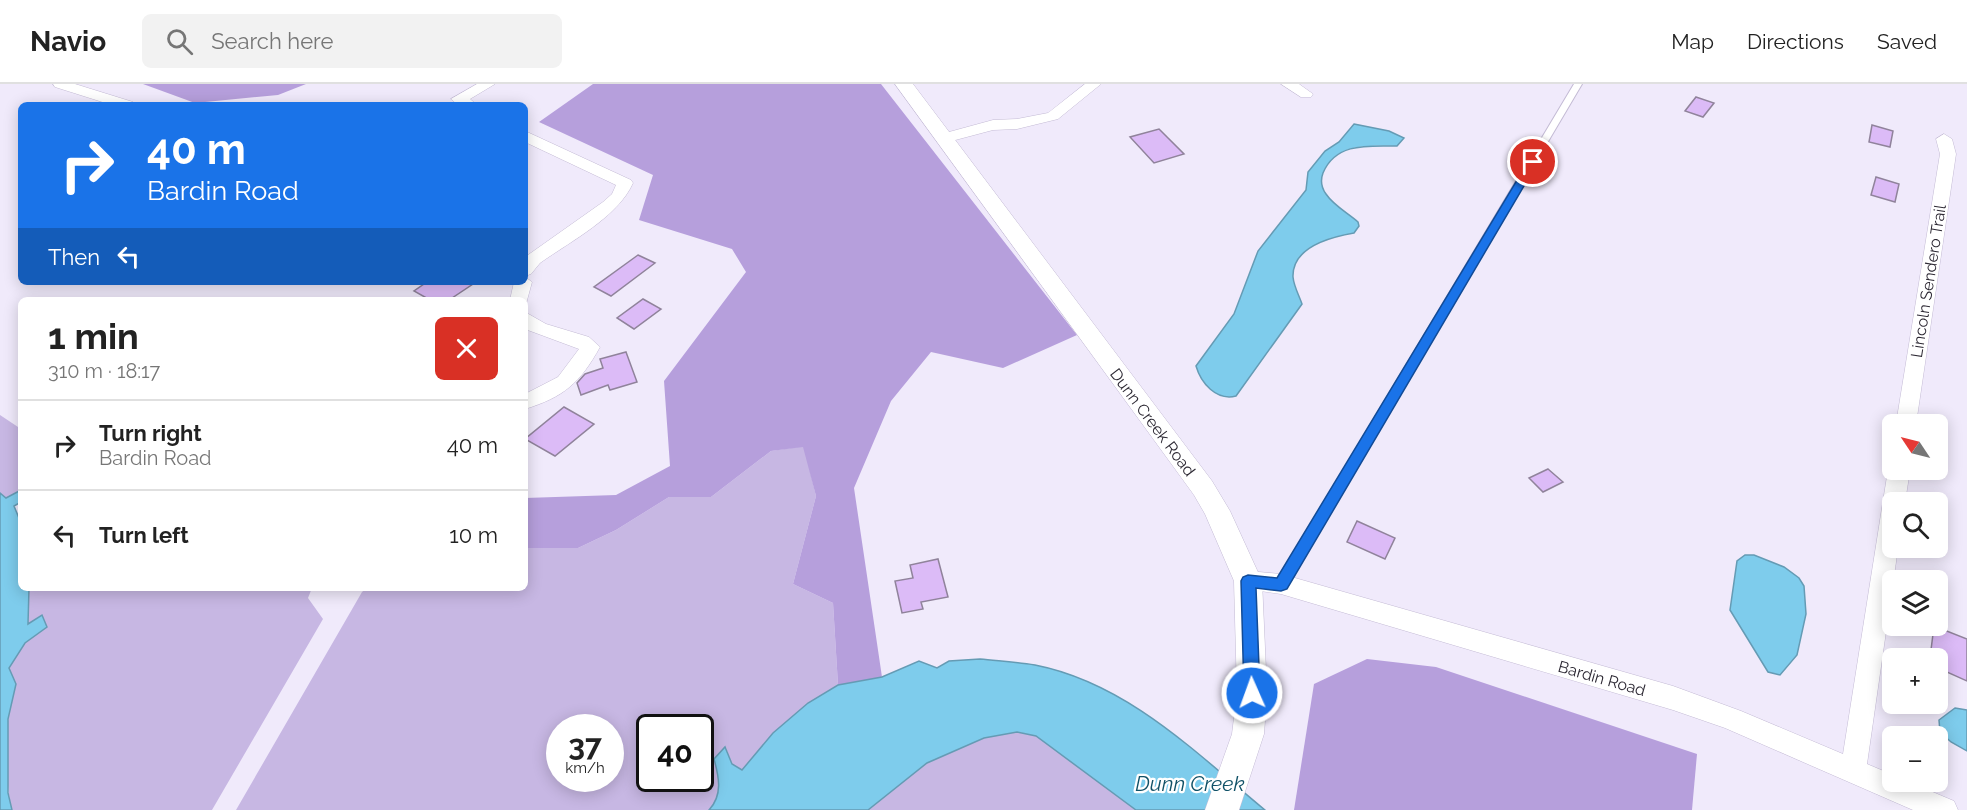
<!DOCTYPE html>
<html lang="en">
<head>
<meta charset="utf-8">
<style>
	body { margin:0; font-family:Raleway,sans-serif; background:#f2f2f2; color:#222; height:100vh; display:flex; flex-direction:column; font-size:22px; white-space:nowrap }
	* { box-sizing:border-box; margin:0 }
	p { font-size:20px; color:#767676 }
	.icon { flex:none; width:33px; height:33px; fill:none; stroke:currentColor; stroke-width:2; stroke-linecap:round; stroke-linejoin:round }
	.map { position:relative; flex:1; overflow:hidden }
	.drawer { position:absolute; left:18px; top:213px; width:510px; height:294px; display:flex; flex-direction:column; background:#fff; border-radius:9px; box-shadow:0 3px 15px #0003 }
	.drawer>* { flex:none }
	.guide { position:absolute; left:18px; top:18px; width:510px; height:183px; border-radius:9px; box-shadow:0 3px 15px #0003; background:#1a73e8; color:#fff; overflow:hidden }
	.needle { width:39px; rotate:305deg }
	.tools { position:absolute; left:1882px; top:330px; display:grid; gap:12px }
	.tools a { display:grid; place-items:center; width:66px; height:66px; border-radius:9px; background:#fff; box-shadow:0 3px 15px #0003; font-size:30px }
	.speed { position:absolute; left:546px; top:630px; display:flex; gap:12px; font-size:30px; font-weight:700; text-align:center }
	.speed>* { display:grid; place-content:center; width:78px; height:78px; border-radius:50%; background:#fff; box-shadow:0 3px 15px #0003; line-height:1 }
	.speed small { font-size:15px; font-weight:400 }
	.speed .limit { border:3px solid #111; border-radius:9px; background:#fff; color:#111 }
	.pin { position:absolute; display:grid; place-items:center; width:51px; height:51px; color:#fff; margin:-26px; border:3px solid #fff; border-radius:50%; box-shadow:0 2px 6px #0007 }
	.me { position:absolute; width:66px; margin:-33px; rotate:358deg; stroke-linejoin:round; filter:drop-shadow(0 0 4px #0008) }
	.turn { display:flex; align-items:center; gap:21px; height:126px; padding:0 30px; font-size:27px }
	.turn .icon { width:78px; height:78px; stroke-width:2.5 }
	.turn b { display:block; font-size:42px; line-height:51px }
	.then { display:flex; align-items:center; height:57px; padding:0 30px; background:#0003; gap:12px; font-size:22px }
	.round { display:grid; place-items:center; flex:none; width:63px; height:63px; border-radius:9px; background:#f2f2f2 }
	.overview { display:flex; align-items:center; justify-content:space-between; height:102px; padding:0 30px }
	h1 { font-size:36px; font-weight:700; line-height:45px }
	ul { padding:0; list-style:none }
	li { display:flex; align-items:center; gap:18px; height:90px; padding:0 30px; border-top:2px solid #e0e0e0 }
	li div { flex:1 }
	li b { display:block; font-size:22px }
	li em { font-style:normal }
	header { display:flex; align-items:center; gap:36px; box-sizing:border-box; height:84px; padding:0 30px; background:#fff; border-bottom:2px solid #e0e0e0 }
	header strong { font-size:28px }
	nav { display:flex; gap:33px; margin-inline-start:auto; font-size:21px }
	.search { width:420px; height:54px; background:#f2f2f2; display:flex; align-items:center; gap:15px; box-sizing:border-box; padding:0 21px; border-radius:9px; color:#767676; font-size:22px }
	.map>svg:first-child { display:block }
	.green { fill:#c7b7e3; fill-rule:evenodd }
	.forest { fill:#b69fdc }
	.water { fill:#7eccec; stroke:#659bb4; stroke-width:1.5 }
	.building { fill:#dcbbf7; stroke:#90839b; stroke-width:1.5 }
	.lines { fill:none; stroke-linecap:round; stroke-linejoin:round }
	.service-casing { stroke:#c4bbd5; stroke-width:2 }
	.minor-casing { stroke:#c4bbd5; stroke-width:1 }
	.tertiary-casing { stroke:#c4bbd5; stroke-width:1 }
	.service { fill:#fff; fill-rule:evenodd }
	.minor { fill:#fff; fill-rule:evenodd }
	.tertiary { fill:#fff; fill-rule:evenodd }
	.route { fill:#1a73e8; stroke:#114b97; stroke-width:1.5 }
	.labels { text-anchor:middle; stroke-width:4.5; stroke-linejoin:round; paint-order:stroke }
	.street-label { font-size:16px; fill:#2c2833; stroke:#fff }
	.near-water-label { font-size:21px; font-style:italic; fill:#105167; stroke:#fff }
</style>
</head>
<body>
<header>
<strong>Navio</strong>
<div class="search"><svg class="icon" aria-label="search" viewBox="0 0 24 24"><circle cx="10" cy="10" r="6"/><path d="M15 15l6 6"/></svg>Search here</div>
<nav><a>Map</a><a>Directions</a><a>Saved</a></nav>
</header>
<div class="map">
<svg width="1967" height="726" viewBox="0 0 1967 726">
	<rect width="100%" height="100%" fill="#f0eafb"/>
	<g class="green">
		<path d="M0,331L21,345V406L6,414L0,409Z"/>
		<path d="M804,362L816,412L793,500L833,519L838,601C797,626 773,649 742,686L732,680L726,664L715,675C719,693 723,711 709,726H236L362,508L367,504H525V464H578L616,446L669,413H711L771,367ZM560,644H610V694H560ZM650,644H700V694H650Z"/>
		<path d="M29,504H312L308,514L323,535L212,726H12C5,698 7,667 8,638C9,613 20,611 9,584L25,559L47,543L28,541Z"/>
		<path d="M1017,648L1036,652L1136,726H868L927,679L984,654Z"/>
	</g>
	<g class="forest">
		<path d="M143,0H306L278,11L195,19Z"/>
		<path d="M593,0H881L1077,251L1003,284L931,268L891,317L854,404L882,593L838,601L833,519L793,500L816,412L803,363L771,367L711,413H669L616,446L578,464H525V414L616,411L670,382L664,297L746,188L732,165L639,136L653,91L539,38Z"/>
		<path d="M1367,575L1436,583L1697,670L1692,726H1294L1314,600Z"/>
	</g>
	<g class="water">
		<path d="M1354,40L1389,47L1404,54L1397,62C1369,62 1336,58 1323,89C1320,97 1321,103 1326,110C1334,122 1348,129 1358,138L1359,142L1354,149C1331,153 1292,163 1293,193C1294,203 1299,211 1302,220L1236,312C1216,317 1201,299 1196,282L1234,230L1258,167L1306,106L1308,88L1325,67L1339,58Z"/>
		<path d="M21,406V418L14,422L21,439V504H29L28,540L42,531L47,543L25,559L9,584L16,600L8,635V709L12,726H0V409L6,414Z"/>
		<path d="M1745,471H1754L1784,483L1799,494L1804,502L1806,530L1797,571L1780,591L1768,588L1730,526L1737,477Z"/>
		<path d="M980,575C998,577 1017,578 1035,581C1127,599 1196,669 1265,726H1136L1036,652L1017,648L984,654L927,679L868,726H709C723,711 719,693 714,675L725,663L732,680L742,686L773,649L808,619L838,601L882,593L919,577L937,584L949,577Z"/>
		<path d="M1955,624L1967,626V667L1951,658L1940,648L1939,636Z"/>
	</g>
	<g class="building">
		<path d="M1696,13L1714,19L1703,33L1685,27Z"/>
		<path d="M1872,41L1893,47L1890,63L1869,58Z"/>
		<path d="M1159,45L1184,70L1154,79L1130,53Z"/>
		<path d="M1876,93L1899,100L1895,118L1871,111Z"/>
		<path d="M638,171L655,179L611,212L594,203Z"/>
		<path d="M427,198H476L449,216H430L414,207Z"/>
		<path d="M643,215L661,225L634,245L617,234Z"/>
		<path d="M626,268L637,298L610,306L608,301L581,311L577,299L585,290L603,284L600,275Z"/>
		<path d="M564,323L594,340L555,372L525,355Z"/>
		<path d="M1548,385L1563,398L1543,408L1529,394Z"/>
		<path d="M1357,437L1395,454L1385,475L1347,458Z"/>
		<path d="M938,475L948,513L921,518L923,525L902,529L895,497L913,494L910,481Z"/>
		<path d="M1934,542L1967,555V597L1938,584V574H1930Z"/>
	</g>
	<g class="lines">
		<defs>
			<path id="service" d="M1574,0H1582L1285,503L1281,505L1277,503L1275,500L1277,497Z"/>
			<g id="minor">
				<path d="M53,0H75L133,18L136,21H112L55,3Z"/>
				<path d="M477,0H495L470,15L477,21H458L451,15Z"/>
				<path d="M1085,0H1101L1058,35L1017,45L993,46L944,59L936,54L938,51L993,36L1017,35L1048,29Z"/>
				<path d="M1281,0H1299L1313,10L1311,13H1301Z"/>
				<path d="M525,47L631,96L633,99C618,133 571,157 540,179L531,190L525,192V174L528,171L603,118L612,110L616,101L525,58Z"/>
				<path d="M1944,50L1952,55L1956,70L1916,340H1896L1940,70L1936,55Z"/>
				<path d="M525,193L532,198L526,220L525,216H510L514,198H525Z"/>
				<path d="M525,228L546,240L589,253L600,263C580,299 564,313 525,325V310L558,293L579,265L525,245Z"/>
				<path d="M1891,380L1893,386H1910L1905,418H1893V464H1898L1867,680L1893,691V698H1909L1954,717L1958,726H1913L1725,644L1673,626L1281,510L1240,504L1236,497L1240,490L1248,487L1281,490L1673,602L1741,627L1843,670L1888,386Z"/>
			</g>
			<path id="tertiary" d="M895,0H913L1212,397L1230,427L1262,497L1267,609L1264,650L1239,726H1205L1232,650L1237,609L1234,497L1205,430L1194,411Z"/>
		</defs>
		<use href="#service" class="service-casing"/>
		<use href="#minor" class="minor-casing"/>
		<use href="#tertiary" class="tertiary-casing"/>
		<use href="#service" class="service"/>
		<use href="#minor" class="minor"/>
		<use href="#tertiary" class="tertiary"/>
	</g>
	<path class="route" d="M1533,75L1538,78L1287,505L1281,507L1256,504L1260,609L1258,614L1252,616L1246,614L1244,609L1241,497L1243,493L1248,491L1277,494L1528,78Z"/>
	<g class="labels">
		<g class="street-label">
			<text transform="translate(1928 197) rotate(-81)" y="6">Lincoln Sendero Trail</text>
			<text transform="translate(1153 338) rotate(53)" y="6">Dunn Creek Road</text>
			<text transform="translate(1602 594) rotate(16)" y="6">Bardin Road</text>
		</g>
		<g class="near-water-label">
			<text x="1190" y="707">Dunn Creek</text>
		</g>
	</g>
</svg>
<div class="tools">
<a><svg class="needle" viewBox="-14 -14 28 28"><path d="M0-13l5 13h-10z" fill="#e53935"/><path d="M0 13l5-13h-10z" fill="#767676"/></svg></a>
<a><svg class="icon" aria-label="search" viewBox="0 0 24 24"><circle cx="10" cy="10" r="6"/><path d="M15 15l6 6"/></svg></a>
<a><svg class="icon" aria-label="layers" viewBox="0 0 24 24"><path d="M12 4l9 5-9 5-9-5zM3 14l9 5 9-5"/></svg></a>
<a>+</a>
<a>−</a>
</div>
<div class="speed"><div>37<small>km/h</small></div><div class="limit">40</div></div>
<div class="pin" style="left:1533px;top:78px;background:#d93025"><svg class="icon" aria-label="arrive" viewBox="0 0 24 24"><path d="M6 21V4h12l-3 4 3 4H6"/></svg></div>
<svg class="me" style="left:1252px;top:609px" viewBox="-20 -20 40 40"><circle r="17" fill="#1a73e8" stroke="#fff" stroke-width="3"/><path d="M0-11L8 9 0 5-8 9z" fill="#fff"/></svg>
<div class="guide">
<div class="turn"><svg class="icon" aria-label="right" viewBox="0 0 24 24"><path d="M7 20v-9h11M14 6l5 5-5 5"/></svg><div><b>40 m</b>Bardin Road</div></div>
<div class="then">Then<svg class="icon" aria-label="left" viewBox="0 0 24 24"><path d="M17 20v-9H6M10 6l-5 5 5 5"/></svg></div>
</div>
<section class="drawer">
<div class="overview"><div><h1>1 min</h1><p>310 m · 18:17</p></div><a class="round" style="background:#d93025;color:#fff"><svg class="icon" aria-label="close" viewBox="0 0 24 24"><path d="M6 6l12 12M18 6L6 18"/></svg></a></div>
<ul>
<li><svg class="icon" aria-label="right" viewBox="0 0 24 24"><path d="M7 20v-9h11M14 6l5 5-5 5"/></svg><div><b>Turn right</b><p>Bardin Road</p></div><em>40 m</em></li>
<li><svg class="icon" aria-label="left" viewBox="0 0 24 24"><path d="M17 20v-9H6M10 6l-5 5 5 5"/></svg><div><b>Turn left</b></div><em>10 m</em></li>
</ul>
</section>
</div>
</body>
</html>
